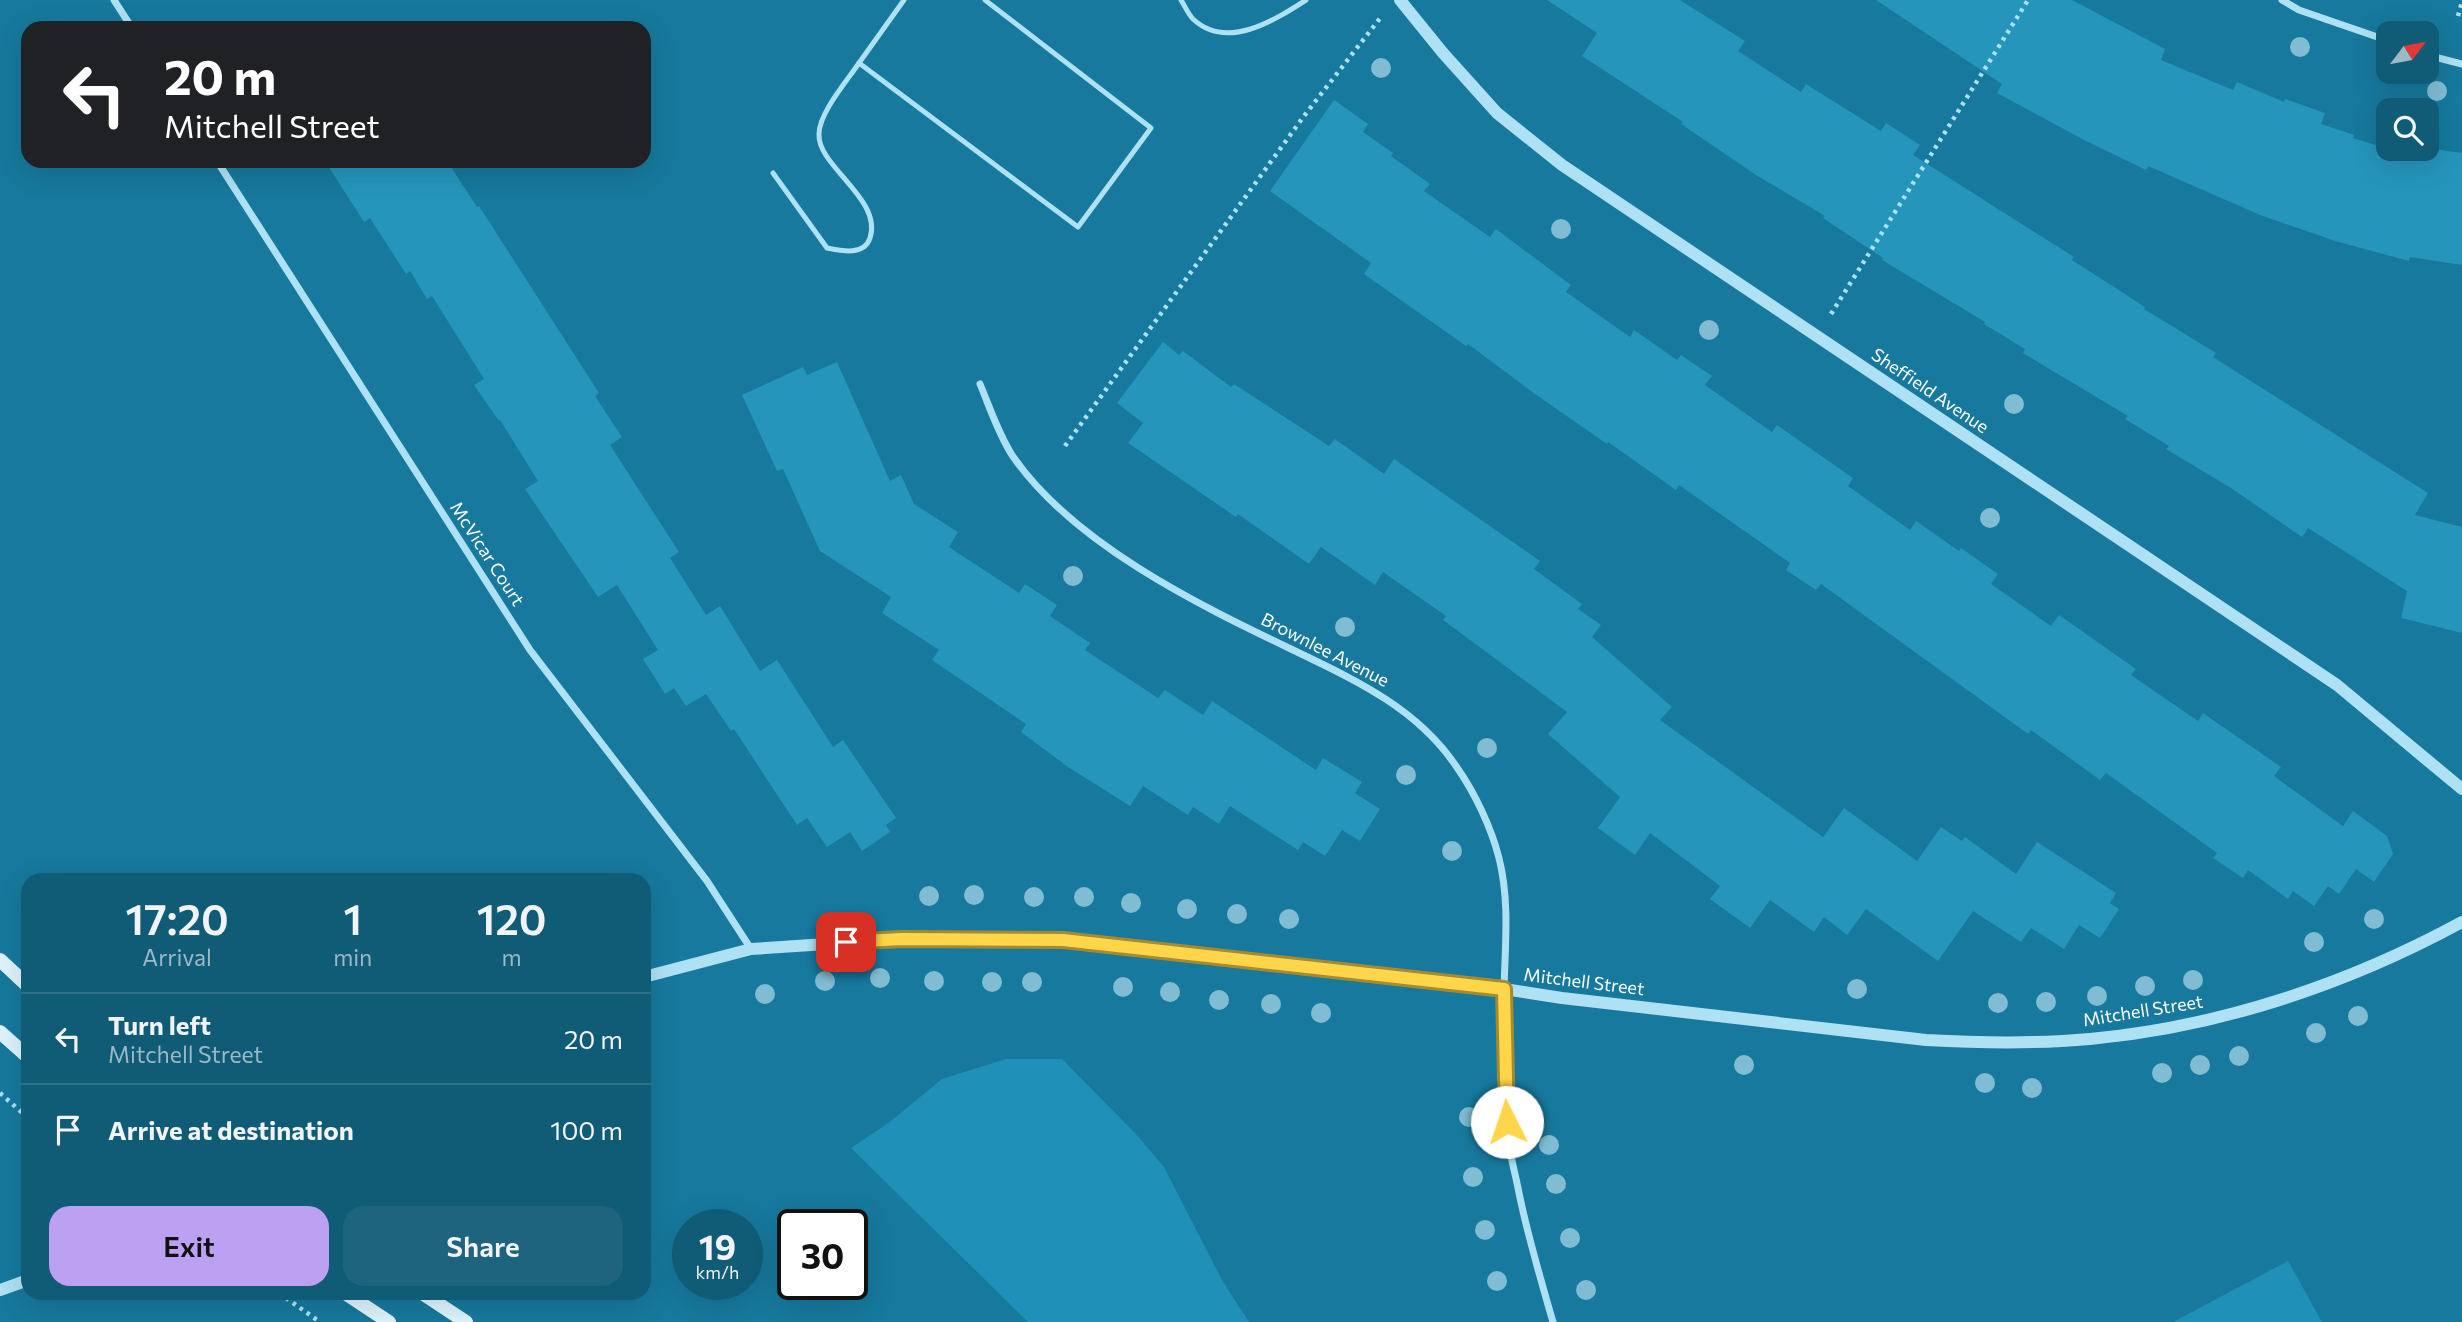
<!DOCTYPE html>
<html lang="en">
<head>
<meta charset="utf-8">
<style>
	body { margin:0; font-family:Commissioner,sans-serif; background:#1e647e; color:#f1f3f6; height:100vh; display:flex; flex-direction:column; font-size:26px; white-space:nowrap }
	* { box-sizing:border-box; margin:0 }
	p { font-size:23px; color:#9cb9c5 }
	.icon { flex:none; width:38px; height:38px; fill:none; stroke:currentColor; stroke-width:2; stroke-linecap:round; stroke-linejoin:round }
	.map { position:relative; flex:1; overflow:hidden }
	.details { position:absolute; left:21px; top:873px; width:630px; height:427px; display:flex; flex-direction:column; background:#105b76; border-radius:21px; box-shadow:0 7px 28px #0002 }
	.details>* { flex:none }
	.guide { position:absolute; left:21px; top:21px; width:630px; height:147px; border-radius:21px; box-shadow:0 7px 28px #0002; background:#202124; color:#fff; overflow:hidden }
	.needle { width:46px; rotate:58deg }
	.controls { position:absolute; left:2376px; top:21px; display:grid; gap:14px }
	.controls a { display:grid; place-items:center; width:63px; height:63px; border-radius:14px; background:#105b76; box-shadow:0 7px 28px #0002; font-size:35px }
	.speed { position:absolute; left:672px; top:1209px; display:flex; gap:14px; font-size:35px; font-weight:700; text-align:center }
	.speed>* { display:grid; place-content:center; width:91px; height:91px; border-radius:50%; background:#105b76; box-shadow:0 7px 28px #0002; line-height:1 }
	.speed small { font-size:18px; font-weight:400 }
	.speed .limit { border:4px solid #111; border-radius:10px; background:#fff; color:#111 }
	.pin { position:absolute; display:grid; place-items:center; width:60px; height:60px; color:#fff; margin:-30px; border-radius:14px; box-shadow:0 4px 10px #0006 }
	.me { position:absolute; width:77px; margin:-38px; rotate:356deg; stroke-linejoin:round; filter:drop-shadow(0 0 5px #0008) }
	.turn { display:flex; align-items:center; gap:24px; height:147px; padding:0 28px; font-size:32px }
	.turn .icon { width:91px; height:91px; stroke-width:2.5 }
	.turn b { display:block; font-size:49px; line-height:60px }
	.eta { display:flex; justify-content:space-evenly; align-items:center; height:119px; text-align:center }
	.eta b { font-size:42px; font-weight:600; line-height:49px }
	.primary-button { display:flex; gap:14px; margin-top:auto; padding:14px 28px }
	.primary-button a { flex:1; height:80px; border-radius:21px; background:#bca0f2; color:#111; font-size:28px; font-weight:600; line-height:80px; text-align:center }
	.primary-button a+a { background:#1e647e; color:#f1f3f6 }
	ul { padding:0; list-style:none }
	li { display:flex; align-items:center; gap:21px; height:91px; padding:0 28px; border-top:2px solid #307088 }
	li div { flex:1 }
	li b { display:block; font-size:26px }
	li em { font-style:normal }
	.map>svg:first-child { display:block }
	.green { fill:#1f90b7 }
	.building { fill:#2595bc }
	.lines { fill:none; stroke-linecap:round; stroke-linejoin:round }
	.path { stroke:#aee1f3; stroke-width:4.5; stroke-dasharray:3.5 5; stroke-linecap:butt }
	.service { stroke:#aee1f3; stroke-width:5 }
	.minor { stroke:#aee1f3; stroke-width:7 }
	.tertiary { stroke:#aee1f3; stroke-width:12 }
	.secondary { stroke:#ddf4fc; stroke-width:14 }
	.tree { fill:#80bcd2 }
	.route-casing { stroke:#a68a30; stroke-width:18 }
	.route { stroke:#ffd54a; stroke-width:12 }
	.labels { text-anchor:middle; stroke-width:7; stroke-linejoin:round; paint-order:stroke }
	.street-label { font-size:18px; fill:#fff; stroke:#16799d }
</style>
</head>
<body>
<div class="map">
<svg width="2462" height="1322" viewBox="0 0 2462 1322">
	<rect width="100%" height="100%" fill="#16799d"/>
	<g class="green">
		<path d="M1006,1059H1062L1135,1133L1164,1167L1223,1282L1249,1322H1028L851,1148L891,1121L942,1079Z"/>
		<path d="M2288,1261L2322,1322H2173Z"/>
	</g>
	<g class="building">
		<path d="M1547,0H1680L1745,41L1738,51L1801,92L1806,84L1881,131L1886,123L1920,145L1913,155L2074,257L2072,260L2145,307L2144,309L2216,353L2213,357L2428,493L2415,515L2462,527V633L2401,618L2407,591L2308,528L2302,537L2231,488L2166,449L2169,446L2125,419L2128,416L2023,353L2025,349L1984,324L1985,322L1882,260L1883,258L1823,218L1825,216L1756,175L1681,124L1683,122L1582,56L1597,33Z"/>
		<path d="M1876,0H2072L2165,49L2161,60L2233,90L2237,82L2284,102L2285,99L2325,113L2321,124L2354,135L2353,138L2389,149H2434L2462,153V265L2410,257L2409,261L2335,241L2260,215L2148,166L2146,170L2086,141L1997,93L2002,84Z"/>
		<path d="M1334,100L1368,124L1363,132L1393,153L1391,156L1430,184L1424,191L1490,237L1496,229L1571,285L1566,292L1630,337L1634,330L1677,360L1681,355L1712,376L1705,385L1772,432L1777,425L1853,478L1848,486L1910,530L1916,521L1959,551L1961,548L1998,574L1991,584L2051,626L2059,615L2136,669L2131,675L2198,721L2203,713L2281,767L2274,776L2343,826L2353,811L2387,836L2393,854L2374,882L2356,869L2339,894L2328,886L2314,906L2293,891L2288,899L2248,870L2243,878L2213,858L2217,853L2106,773L2100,780L2031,730L2028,734L1821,584L1816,590L1786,570L1790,563L1679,485L1676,490L1608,442L1607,444L1535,394L1468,344L1466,346L1364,274L1371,263L1270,191Z"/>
		<path d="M325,161H447L477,207L479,206L599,393L595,396L622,437L610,445L679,552L670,558L706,615L720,606L760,671L777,660L833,747L843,740L896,818L886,825L890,832L862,851L850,832L827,847L807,818L797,825L734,729L731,731L706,694L686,706L674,688L665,694L643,659L658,650L617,585L598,597L525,489L538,481L500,420L499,421L474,385L484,379L432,296L427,299L410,271L406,274L370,218L364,222Z"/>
		<path d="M1163,342L1179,355L1183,351L1231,387L1234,384L1329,446L1335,439L1384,474L1394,459L1540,561L1534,569L1582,604L1578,609L1601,625L1592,637L1672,707L1660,720L1823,837L1844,808L1917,861L1941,827L1962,841L1965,837L2016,874L2037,842L2116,893L2110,903L2119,909L2100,938L2079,925L2064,949L2031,928L2021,942L1973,911L1938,961L1866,909L1847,935L1824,917L1814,932L1770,900L1750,928L1710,899L1720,886L1650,833L1635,855L1598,828L1620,797L1548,734L1567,712L1443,620L1446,616L1383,572L1375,585L1321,547L1309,564L1238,514L1236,517L1128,443L1143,423L1117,403Z"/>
		<path d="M837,362L890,481L901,475L914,504L958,532L949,547L1019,593L1025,584L1057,605L1050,616L1090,643L1085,650L1158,698L1165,690L1203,715L1212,701L1316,770L1323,758L1362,782L1355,793L1380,809L1360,841L1342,830L1325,856L1303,842L1298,850L1230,806L1219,824L1193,807L1188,815L1143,786L1130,806L1068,767L1021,732L1026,724L932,660L939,650L882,613L891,597L820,551L783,469L777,471L742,395L803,367L807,375Z"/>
	</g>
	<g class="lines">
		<g class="path">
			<path d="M2458,16L2462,2"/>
			<path d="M1831,314L2028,0"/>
			<path d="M1065,446L1304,116L1381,17"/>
			<path d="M0,1093L28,1118"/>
			<path d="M279,1293L320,1322"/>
		</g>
		<g class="service">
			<path d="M904,0L859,63L1078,227L1151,128L985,0"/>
			<path d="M1181,0C1185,6 1188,14 1193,19C1227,51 1275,20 1306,0"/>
			<path d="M773,173L827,248C842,251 864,256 870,238C883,199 817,166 819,134C819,113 847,81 859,63"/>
		</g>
		<g class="minor">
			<path d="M114,0L132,28"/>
			<path d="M2282,0L2299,10L2389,41"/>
			<path d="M2427,55L2462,64"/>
			<path d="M217,161L530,650L707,881L751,949"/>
			<path d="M980,384C990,408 998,433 1012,455C1072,543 1197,604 1291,649C1353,679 1416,707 1456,766C1475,793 1491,827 1499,858C1510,902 1505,946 1504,990C1504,1040 1504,1091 1509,1141C1510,1157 1515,1172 1518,1188C1527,1234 1540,1277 1553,1322"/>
		</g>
		<g class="tertiary">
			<path d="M1400,0L1443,53L1497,113L1562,165L2337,685L2462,789"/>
			<path d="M644,977L751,949L902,939L1063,940L1504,989L1562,998L1926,1040C1981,1043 2035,1044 2090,1039C2220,1027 2348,984 2462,922"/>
			<path d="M0,1290L28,1280"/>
		</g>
		<g class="secondary">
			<path d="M0,960L28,986"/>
			<path d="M0,1032L28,1057"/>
			<path d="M345,1293L389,1322"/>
			<path d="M422,1293L466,1322"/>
		</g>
	</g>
	<g class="tree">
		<circle cx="2300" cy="47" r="10"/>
		<circle cx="1381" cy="68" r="10"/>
		<circle cx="2437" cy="91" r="10"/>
		<circle cx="1561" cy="229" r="10"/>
		<circle cx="1709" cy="330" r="10"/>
		<circle cx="2014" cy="404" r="10"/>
		<circle cx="1990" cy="518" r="10"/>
		<circle cx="1073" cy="576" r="10"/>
		<circle cx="1345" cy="627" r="10"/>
		<circle cx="1487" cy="748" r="10"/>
		<circle cx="1406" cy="775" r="10"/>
		<circle cx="1452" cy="851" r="10"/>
		<circle cx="974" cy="895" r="10"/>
		<circle cx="929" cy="896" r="10"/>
		<circle cx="1034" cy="897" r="10"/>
		<circle cx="1084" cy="897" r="10"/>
		<circle cx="1131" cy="903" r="10"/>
		<circle cx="1187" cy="909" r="10"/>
		<circle cx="1237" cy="914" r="10"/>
		<circle cx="1289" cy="919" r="10"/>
		<circle cx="2374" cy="919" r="10"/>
		<circle cx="2314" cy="942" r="10"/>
		<circle cx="880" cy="978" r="10"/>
		<circle cx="2193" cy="980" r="10"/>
		<circle cx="825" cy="981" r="10"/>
		<circle cx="934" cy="981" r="10"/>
		<circle cx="992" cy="982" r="10"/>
		<circle cx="1032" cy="982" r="10"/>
		<circle cx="2145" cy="986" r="10"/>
		<circle cx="1123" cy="987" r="10"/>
		<circle cx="1857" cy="989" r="10"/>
		<circle cx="1170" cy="992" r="10"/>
		<circle cx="765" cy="994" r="10"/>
		<circle cx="2097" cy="996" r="10"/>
		<circle cx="1219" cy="1000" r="10"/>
		<circle cx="2046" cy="1002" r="10"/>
		<circle cx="1998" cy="1003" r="10"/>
		<circle cx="1271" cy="1004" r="10"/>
		<circle cx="1321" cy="1013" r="10"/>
		<circle cx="2358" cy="1016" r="10"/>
		<circle cx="2316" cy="1033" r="10"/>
		<circle cx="2239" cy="1056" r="10"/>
		<circle cx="1744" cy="1065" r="10"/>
		<circle cx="2200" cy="1065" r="10"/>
		<circle cx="2162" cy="1073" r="10"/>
		<circle cx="1985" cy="1083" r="10"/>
		<circle cx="2032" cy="1088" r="10"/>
		<circle cx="1469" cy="1117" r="10"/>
		<circle cx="1549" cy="1145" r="10"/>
		<circle cx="1473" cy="1177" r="10"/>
		<circle cx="1556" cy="1184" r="10"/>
		<circle cx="1485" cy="1230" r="10"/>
		<circle cx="1570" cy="1238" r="10"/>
		<circle cx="1497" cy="1281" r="10"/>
		<circle cx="1586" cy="1290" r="10"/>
	</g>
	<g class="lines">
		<defs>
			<path id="route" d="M846,942L902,939L1063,940L1504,989L1507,1122"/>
		</defs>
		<use href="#route" class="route-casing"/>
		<use href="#route" class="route"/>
	</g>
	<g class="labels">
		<g class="street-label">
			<text transform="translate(1930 391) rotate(34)" y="6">Sheffield Avenue</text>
			<text transform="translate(487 554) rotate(57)" y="6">McVicar Court</text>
			<text transform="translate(1325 650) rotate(27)" y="6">Brownlee Avenue</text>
			<text transform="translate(1584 982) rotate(7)" y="6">Mitchell Street</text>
			<text transform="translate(2143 1011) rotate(-9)" y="6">Mitchell Street</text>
		</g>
	</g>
</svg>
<div class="controls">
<a><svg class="needle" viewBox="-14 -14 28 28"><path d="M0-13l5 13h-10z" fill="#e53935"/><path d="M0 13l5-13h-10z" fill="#9cb9c5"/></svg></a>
<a><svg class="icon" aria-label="search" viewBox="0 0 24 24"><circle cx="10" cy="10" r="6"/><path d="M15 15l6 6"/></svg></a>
</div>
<div class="speed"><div>19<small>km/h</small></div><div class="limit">30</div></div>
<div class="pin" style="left:846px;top:942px;background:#d93025"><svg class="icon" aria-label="arrive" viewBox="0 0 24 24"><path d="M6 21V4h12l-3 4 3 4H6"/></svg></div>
<svg class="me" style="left:1507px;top:1122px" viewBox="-20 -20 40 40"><circle r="19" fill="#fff"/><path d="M0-13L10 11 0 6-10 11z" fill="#ffd54a"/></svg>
<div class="guide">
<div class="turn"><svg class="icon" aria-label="left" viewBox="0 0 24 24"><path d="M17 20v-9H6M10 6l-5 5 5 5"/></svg><div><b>20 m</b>Mitchell Street</div></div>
</div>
<section class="details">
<div class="eta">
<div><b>17:20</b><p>Arrival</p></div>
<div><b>1</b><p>min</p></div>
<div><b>120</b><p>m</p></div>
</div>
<ul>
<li><svg class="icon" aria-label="left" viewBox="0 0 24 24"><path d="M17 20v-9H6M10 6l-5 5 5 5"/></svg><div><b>Turn left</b><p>Mitchell Street</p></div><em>20 m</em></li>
<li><svg class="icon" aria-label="arrive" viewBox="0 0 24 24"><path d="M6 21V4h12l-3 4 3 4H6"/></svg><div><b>Arrive at destination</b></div><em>100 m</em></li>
</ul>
<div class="primary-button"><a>Exit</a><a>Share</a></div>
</section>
</div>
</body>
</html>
